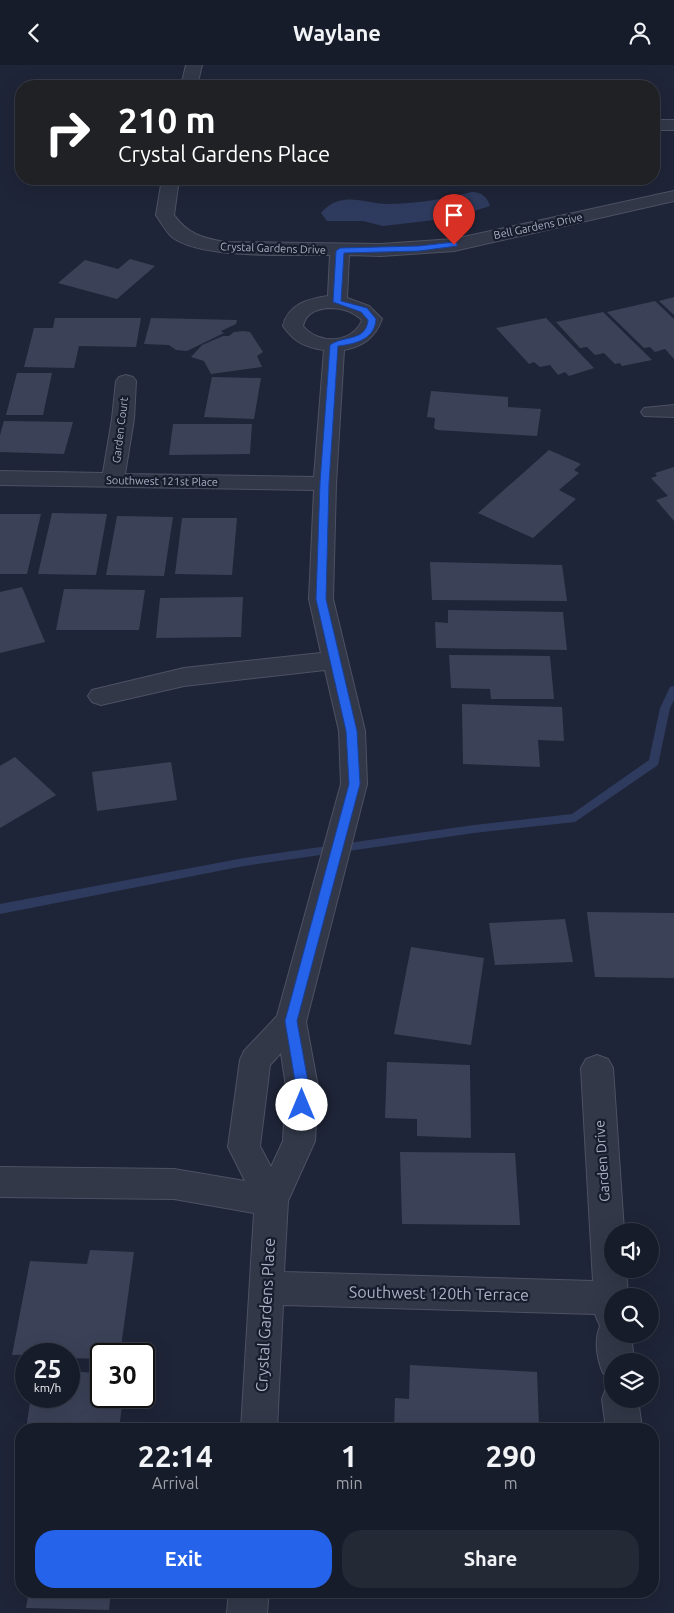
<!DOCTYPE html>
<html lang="en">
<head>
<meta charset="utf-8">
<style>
	body { margin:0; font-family:Ubuntu,sans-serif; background:#242936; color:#f1f3f6; height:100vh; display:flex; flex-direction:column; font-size:19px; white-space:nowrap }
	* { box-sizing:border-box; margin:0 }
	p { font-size:16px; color:#9ea1a8 }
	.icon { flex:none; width:28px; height:28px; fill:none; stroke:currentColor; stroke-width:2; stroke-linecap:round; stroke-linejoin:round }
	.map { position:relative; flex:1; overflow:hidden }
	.side { position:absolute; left:15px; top:1358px; width:644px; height:175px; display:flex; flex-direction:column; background:#171c2a; border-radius:20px; box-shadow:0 5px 20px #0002,0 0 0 1px #363a47 }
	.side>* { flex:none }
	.banner { position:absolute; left:15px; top:15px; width:645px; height:105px; border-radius:20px; box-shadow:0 5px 20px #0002,0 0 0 1px #363a47; background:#202124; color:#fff; overflow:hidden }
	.fabs { position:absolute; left:604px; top:1158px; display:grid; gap:10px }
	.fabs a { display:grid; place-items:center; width:55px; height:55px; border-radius:50%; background:#171c2a; box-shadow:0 5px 20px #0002,0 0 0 1px #363a47; font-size:25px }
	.speed { position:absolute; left:15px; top:1278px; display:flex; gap:10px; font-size:25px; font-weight:700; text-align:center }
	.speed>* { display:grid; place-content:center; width:65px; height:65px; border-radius:50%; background:#171c2a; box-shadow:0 5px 20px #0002,0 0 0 1px #363a47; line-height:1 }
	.speed small { font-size:12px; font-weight:400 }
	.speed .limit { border:2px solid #111; border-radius:8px; background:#fff; color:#111 }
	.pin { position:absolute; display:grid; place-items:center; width:42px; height:42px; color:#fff; margin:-51px -21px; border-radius:50% 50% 50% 0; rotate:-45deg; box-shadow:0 0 5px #0007 }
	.pin .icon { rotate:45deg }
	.me { position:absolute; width:55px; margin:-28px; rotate:0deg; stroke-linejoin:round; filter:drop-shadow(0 0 4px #0008) }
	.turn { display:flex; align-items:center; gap:18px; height:105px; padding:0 20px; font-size:22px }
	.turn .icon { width:65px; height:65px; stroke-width:2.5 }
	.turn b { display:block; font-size:35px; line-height:42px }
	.eta { display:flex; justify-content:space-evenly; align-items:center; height:85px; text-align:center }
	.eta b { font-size:30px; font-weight:700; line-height:35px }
	.primary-button { display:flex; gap:10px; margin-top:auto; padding:10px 20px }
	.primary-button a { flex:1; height:58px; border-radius:20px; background:#2563eb; color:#fff; font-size:20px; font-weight:700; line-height:58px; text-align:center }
	.primary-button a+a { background:#242936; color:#f1f3f6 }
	header { display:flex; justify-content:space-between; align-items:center; height:65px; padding:0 20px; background:#171c2a; font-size:22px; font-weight:700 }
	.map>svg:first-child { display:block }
	.water { fill:#2f3b5e }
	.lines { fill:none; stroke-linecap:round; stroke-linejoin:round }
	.stream { fill:#2f3b5e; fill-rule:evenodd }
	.building { fill:#3b4258 }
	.street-casing { stroke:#4d5263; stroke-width:2 }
	.street { fill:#323848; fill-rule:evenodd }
	.route { fill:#2563eb; stroke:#184099 }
	.labels { text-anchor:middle; stroke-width:4.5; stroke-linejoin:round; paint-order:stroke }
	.far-street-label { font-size:11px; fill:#acb2c5; stroke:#181d2d }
	.street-label { font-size:14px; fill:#acb2c5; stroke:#181d2d }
	.near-street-label { font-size:16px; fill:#acb2c5; stroke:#181d2d }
</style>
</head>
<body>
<header><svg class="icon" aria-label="back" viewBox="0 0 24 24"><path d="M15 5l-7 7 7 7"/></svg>Waylane<svg class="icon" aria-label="person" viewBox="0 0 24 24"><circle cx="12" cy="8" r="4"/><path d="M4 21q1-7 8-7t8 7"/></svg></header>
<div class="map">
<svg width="674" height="1548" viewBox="0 0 674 1548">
	<rect width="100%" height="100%" fill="#1f2538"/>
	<path class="water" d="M472,127C482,127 487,132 490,141L452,153L383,161L363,156H327L321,148C327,141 334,136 344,135C358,133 373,139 387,139C416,139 444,134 472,127Z"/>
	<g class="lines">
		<path class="stream" d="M674,621V635L670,643L658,700L575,757L474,768L244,801L0,849V839L244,793L474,760L572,749L649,695L660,643L670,622Z"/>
	</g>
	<g class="building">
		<path d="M130,194L155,201L117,234L58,218L85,195L118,204Z"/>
		<path d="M674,232V250L659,236Z"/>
		<path d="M655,236L674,254V294L665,284L655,287L650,282L644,283L607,247Z"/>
		<path d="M603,247L652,295L622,301L620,298L615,299L604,288L595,290L587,282L580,283L556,257Z"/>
		<path d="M55,253H141L136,282L79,281L74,303L24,302L34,263H53Z"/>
		<path d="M151,253L237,255L236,259L221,266L224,268L187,286L176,285L169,280L144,279Z"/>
		<path d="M546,253L594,303L569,311L565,307L558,310L550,300L540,302L534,297L529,299L496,263Z"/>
		<path d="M244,266L250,267L263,287L257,291L262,302L211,309L204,296L191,292L202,280L223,271H229L234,267Z"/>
		<path d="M17,308H52L43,350H6Z"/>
		<path d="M212,312L261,313L254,354L204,352Z"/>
		<path d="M431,326L508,332V342L541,344L537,371L437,365L434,363L435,353L427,352Z"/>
		<path d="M4,356L73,357L64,389L0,387V370Z"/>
		<path d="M173,359H252L250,389L169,390Z"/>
		<path d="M549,385L581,399L574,405L579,408L559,425L576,434L533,473L478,448Z"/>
		<path d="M674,402V456L656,435L668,431L651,413L657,411L655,408Z"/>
		<path d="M52,448L107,449L96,510L38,509Z"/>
		<path d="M0,449H41L27,509H0Z"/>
		<path d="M117,451L173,452L164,511L106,510Z"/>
		<path d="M182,453H237L232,510L175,509Z"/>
		<path d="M430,497L562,500L567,536L432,535Z"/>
		<path d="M22,522L45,577L0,588V527Z"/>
		<path d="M64,524L145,525L139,565H56Z"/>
		<path d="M243,532L241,572L156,573L160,533Z"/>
		<path d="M448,545L563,547L567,585L436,583L435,557L448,558Z"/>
		<path d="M449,590L550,591L554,634H491L490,624L451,623Z"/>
		<path d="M462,639L562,642L564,676L538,675L540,702L463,699Z"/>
		<path d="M15,692L56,730L0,763V701Z"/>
		<path d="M171,697L177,735L97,746L92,707Z"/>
		<path d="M587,847L674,848V913L595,912Z"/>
		<path d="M565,854L573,897L495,900L489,858Z"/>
		<path d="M411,882L484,893L471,980L394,969Z"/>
		<path d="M387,997L470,1000L471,1073L417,1071V1054L385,1053Z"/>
		<path d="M400,1087L515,1088L520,1160L402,1159Z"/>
		<path d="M90,1185L134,1187L120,1289H101V1294L69,1293V1289L12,1290L30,1196L87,1199Z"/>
		<path d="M410,1300L537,1307L539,1362L517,1361V1364H394L395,1333L409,1334Z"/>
		<path d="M69,1306L95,1308L92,1331L123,1333L119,1364H26L31,1331H69Z"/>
		<path d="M29,1526H111L109,1545L26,1543Z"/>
	</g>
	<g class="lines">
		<defs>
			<g id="street">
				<path d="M186,0H202L197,21H181Z"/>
				<rect x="654" y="55" width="20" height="10"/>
				<path d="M162,114H179L174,150C188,169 202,173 225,177L381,179L454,174L674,126V136L454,186L381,191L349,190L347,233L369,241L382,254C375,273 363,281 344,285L336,419L333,534L365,666L367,719L306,957L318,1022L315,1076L288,1136L284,1207L593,1216L581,1003L586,994L597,990L608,994L613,1003L624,1166H612V1204H626L628,1231H612V1269H631L634,1296H612V1312L603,1308C597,1294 594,1276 600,1261L595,1249L283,1240L277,1364H241L254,1148L174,1134L0,1132V1102L174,1104L245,1116L228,1082L240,995L244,986L277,951L341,719L339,666L325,605L184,621L101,640L92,637L88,631L92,625L184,603L321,588L309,534L314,425L0,420V406L103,408L112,354L116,316L119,312L126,310L133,312L136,316L134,354L125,409L314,412L324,285C305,282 294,277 283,261C288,239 308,234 328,231L330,190C292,189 202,195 172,172C166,167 160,156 156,150ZM327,243C341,243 351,245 362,255C353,279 318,280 303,261C306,248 315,245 327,243ZM281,988L286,1022L283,1076L271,1102L260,1081L270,1000Z"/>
				<path d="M674,340V352L644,351L641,347L644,343Z"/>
				<path d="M612,1319V1334H638L642,1364H606L602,1334L607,1321Z"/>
				<path d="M229,1526H269L267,1548H227Z"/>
			</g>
		</defs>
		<use href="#street" class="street-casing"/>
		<use href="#street" class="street"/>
	</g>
	<path class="route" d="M454,177L457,178V181L419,186L344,188L341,236L367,243L376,254C375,274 356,279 338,281L329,418L326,534L357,666L360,719L297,956L309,1022L306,1044H297L295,1040L296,1022L285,956L349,719L346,666L316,534L320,418L330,280C344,270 366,277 368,255L361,247L333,237L336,186L340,183L419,181Z"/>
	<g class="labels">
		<g class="far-street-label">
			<text transform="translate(538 161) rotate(-12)" y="4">Bell Gardens Drive</text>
			<text transform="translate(273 183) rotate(2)" y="4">Crystal Gardens Drive</text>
			<text transform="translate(120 365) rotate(-83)" y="4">Garden Court</text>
			<text transform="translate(162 416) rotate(1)" y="4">Southwest 121st Place</text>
		</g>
		<g class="street-label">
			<text transform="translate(602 1096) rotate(-94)" y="5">Garden Drive</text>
		</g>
		<g class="near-street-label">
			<text transform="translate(439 1228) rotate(1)" y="6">Southwest 120th Terrace</text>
			<text transform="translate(265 1250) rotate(-87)" y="6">Crystal Gardens Place</text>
		</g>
	</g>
</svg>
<div class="fabs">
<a><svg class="icon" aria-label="sound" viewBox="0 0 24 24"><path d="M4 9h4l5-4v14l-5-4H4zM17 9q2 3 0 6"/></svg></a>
<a><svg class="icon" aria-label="search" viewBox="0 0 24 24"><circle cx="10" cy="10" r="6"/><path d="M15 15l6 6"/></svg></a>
<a><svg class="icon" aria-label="layers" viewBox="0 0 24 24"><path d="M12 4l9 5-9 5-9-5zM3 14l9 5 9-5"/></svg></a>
</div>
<div class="speed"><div>25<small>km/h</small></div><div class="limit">30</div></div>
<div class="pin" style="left:454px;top:180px;background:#d93025"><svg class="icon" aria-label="arrive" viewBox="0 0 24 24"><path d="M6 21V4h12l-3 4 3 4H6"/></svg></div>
<svg class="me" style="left:302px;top:1040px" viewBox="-20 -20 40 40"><circle r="19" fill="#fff"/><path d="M0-13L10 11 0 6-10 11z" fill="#2563eb"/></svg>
<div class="banner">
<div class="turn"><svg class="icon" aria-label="right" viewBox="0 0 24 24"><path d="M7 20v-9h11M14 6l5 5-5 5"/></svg><div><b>210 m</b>Crystal Gardens Place</div></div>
</div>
<section class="side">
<div class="eta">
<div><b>22:14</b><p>Arrival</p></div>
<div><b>1</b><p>min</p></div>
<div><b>290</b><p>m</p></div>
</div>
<div class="primary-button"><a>Exit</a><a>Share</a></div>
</section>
</div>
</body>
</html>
